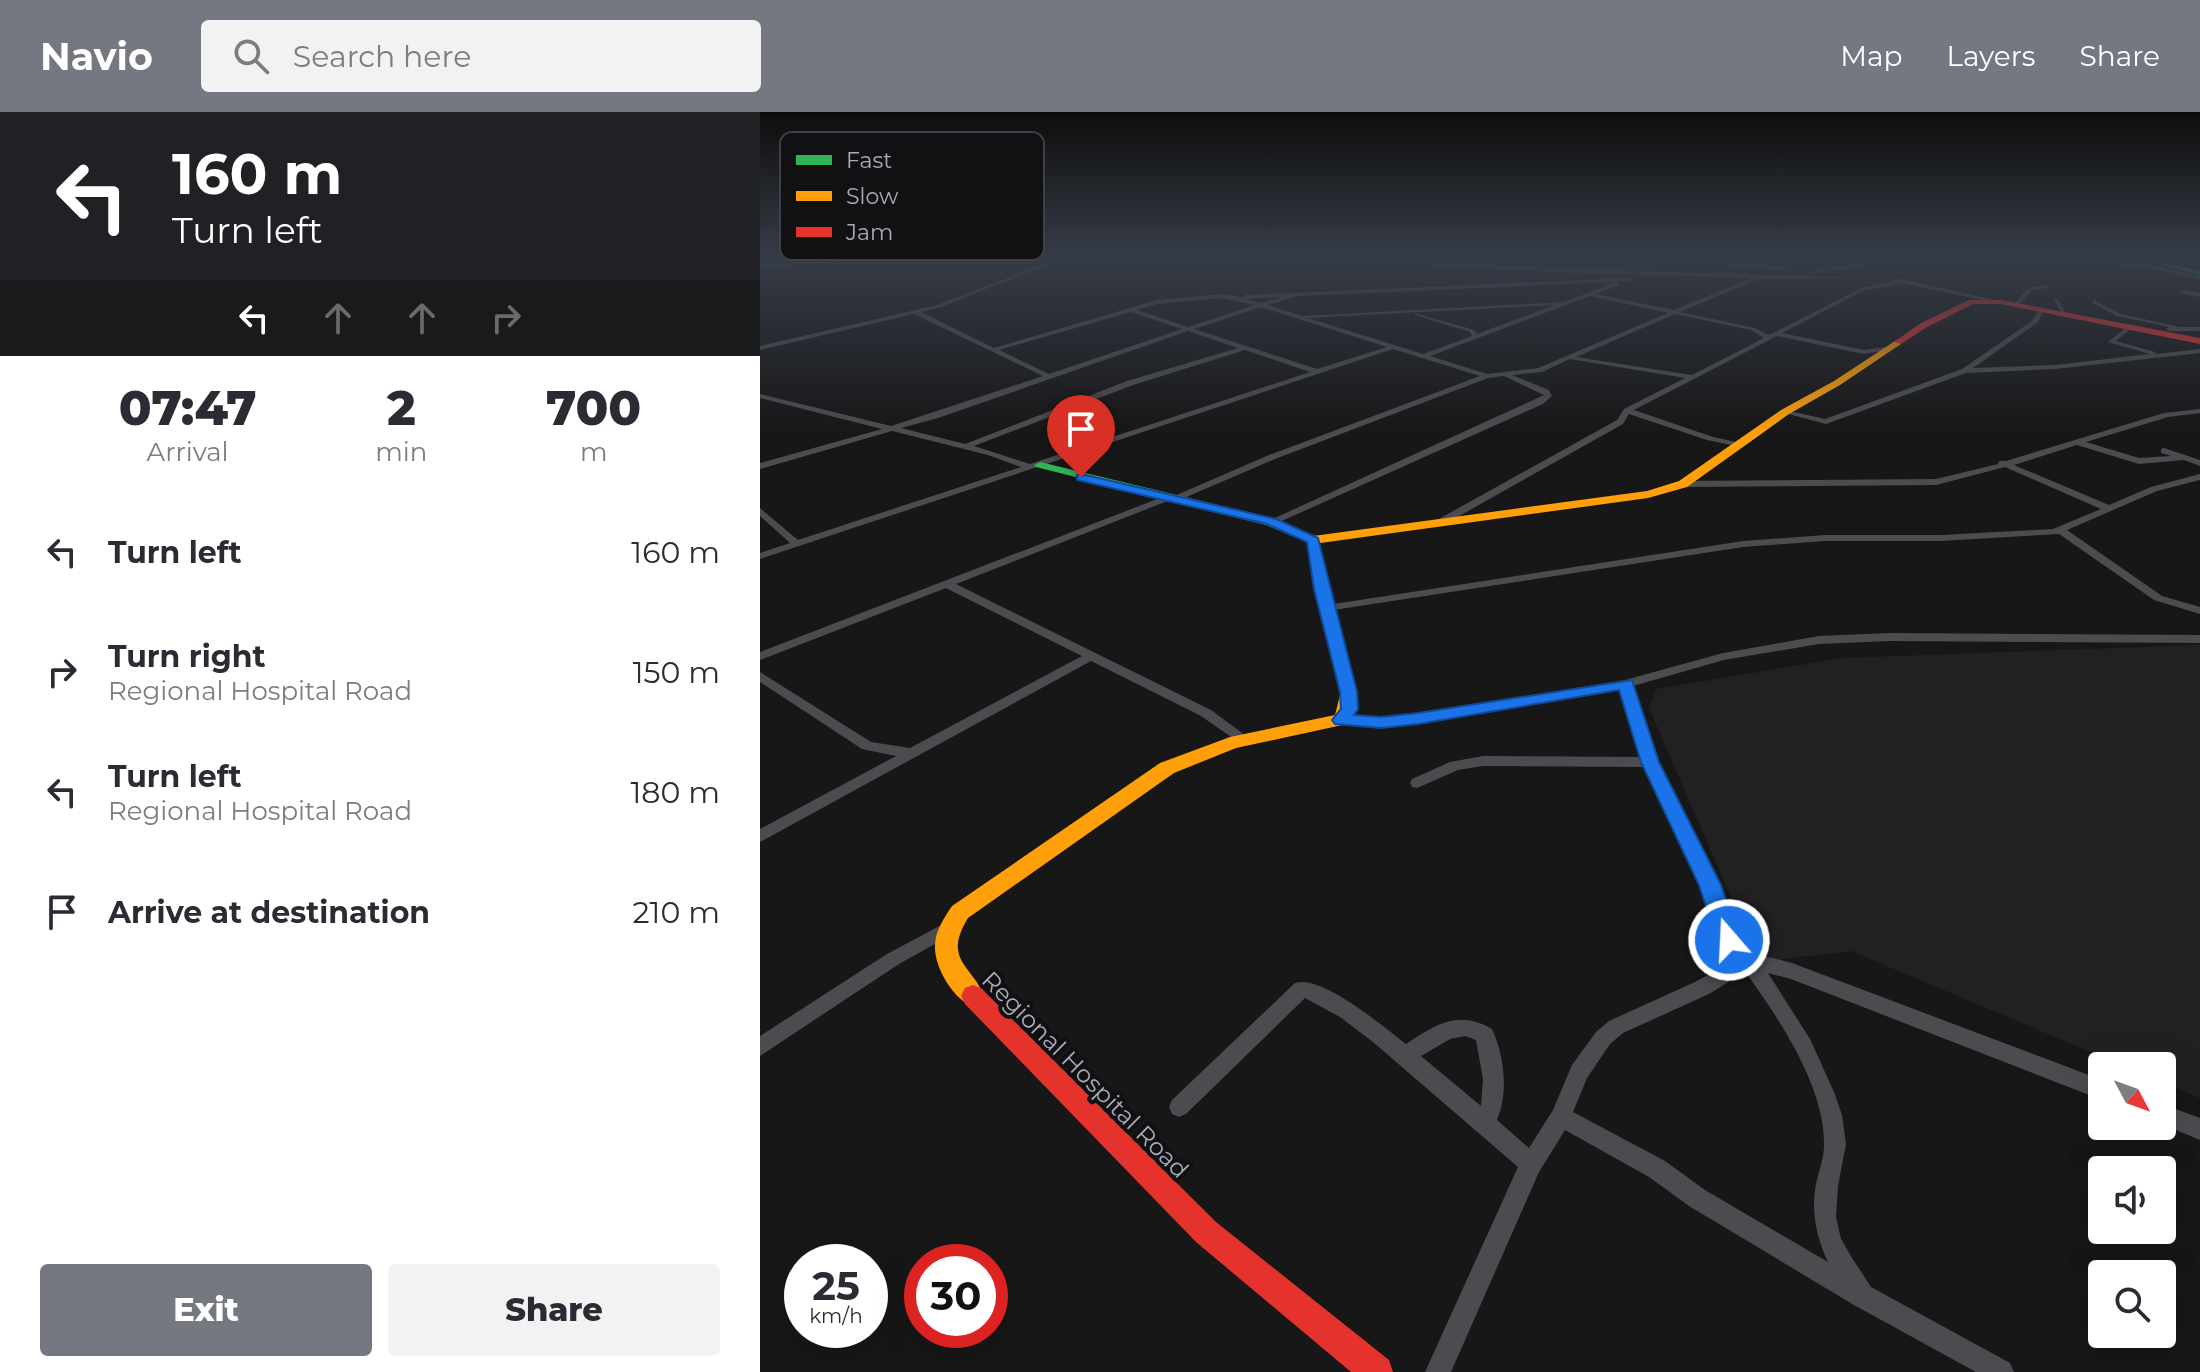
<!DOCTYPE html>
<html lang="en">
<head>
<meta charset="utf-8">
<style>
	body { margin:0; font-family:Montserrat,sans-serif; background:#f2f2f3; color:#2b2b33; height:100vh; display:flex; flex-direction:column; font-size:30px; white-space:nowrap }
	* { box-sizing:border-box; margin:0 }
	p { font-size:26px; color:#7c7c81 }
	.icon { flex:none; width:44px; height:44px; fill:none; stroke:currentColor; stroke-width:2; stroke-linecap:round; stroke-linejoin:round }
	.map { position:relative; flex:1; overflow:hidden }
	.drawer { display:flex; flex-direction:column; background:#fff; width:760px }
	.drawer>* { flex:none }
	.hud { background:#202124; color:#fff; overflow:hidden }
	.needle { width:52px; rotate:131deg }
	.tools { position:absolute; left:1328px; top:940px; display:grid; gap:16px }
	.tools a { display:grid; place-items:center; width:88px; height:88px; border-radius:8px; background:#fff; box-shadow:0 8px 32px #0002; font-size:40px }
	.speed { position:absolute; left:24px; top:1132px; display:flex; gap:16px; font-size:40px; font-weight:700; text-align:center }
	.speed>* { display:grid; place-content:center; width:104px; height:104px; border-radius:50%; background:#fff; box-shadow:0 8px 32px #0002; line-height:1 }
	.speed small { font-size:20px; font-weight:400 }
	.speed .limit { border:12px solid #d22; background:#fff; color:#111 }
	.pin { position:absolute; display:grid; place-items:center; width:68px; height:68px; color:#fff; margin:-82px -34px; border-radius:50% 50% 50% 0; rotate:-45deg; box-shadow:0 0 8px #0007 }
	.pin .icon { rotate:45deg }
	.me { position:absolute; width:88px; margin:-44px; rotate:341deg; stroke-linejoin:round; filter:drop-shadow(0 0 6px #0008) }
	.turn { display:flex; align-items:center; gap:28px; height:168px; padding:0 40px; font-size:36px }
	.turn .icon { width:104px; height:104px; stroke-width:2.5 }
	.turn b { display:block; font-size:56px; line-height:68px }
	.lanes { display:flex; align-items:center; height:76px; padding:0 40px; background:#0003; justify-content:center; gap:40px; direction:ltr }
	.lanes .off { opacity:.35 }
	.eta { display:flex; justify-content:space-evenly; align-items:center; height:136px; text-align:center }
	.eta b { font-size:48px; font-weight:800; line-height:56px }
	.action { display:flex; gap:16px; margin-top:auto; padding:16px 40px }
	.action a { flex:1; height:92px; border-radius:8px; background:#757880; color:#fff; font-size:32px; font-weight:800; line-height:92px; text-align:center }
	.action a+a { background:#f2f2f3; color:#2b2b33 }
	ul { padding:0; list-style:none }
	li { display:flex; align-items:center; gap:24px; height:120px; padding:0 40px }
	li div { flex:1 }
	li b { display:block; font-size:30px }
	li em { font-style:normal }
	header { display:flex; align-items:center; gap:48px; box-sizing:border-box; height:112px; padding:0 40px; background:#757880; color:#fff }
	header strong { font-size:38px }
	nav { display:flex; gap:44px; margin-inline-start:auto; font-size:28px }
	.search { width:560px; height:72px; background:#f2f2f3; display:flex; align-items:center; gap:20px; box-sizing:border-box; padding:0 28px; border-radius:8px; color:#7c7c81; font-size:30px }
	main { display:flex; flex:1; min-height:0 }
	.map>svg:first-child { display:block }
	.built { fill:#212124 }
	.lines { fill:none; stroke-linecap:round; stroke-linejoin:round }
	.street { fill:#4b4c50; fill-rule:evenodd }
	.fast { fill:#30b455; fill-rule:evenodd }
	.slow { fill:#ff9f0a; fill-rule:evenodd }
	.jam { fill:#e5322d; fill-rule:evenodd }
	.route { fill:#1a73e8; stroke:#114b97; stroke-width:2 }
	.labels { text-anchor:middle; stroke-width:8; stroke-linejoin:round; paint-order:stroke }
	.street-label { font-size:24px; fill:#a8adb8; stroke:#111113 }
	.key { fill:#111113; stroke:#3e4045; stroke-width:2 }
	.key-label { font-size:22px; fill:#a8adb8 }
</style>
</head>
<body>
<header>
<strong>Navio</strong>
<div class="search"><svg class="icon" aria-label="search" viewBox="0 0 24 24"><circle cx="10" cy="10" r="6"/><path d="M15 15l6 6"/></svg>Search here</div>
<nav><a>Map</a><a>Layers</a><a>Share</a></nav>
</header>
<main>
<section class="drawer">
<div class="hud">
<div class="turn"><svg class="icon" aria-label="left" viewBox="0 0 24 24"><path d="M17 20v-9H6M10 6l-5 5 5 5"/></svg><div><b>160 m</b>Turn left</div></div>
<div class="lanes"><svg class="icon" aria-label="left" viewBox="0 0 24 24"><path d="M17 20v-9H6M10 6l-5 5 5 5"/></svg><svg class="icon off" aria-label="ahead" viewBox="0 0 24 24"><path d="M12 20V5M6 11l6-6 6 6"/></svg><svg class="icon off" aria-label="ahead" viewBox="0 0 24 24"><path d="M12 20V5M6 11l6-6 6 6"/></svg><svg class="icon off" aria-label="right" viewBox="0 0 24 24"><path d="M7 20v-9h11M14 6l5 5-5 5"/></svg></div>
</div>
<div class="eta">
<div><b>07:47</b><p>Arrival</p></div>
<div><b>2</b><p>min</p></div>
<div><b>700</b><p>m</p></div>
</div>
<ul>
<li><svg class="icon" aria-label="left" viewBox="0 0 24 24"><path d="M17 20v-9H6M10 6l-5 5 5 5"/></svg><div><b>Turn left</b></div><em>160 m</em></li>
<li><svg class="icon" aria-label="right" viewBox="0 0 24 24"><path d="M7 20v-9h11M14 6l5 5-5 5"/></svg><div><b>Turn right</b><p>Regional Hospital Road</p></div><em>150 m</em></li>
<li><svg class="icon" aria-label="left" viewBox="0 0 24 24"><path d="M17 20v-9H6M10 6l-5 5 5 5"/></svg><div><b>Turn left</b><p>Regional Hospital Road</p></div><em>180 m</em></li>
<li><svg class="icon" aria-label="arrive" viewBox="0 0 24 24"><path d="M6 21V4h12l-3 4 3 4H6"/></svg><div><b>Arrive at destination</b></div><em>210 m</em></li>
</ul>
<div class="action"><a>Exit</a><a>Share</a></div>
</section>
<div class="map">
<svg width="1440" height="1260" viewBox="0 0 1440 1260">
	<rect width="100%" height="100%" fill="#171717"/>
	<path class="built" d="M1440,533V986L1402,970V954H1364L1091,839L999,850L889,596L896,577L1083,546Z"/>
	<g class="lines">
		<g class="street">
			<path d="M122,145H151L0,155V151Z"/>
			<path d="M300,145H307L181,195L161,200L234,236L397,188L461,182L482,185L485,183L869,166L871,169L538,184L508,193L542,204L804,190L857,170L859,173L835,182L914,198L991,166L817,161L527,145L817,157L1111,166L998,167L920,200L995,216L1009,223L1101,176L1135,169L1133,168L1136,166L1244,190L1241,192L1143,171L1105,178L1022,221L1104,238L1126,235L1128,238L1104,242L1017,224L874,298L953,325L981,331V335L947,328L869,302L863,312L685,412H677V408L857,308L864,297L925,266L810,247L782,260L752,263L789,278L792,284L783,292L515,412L506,410L784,283L744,264L728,266L515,347L417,389L410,388L196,472L451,598L489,626L482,631L477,629L441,604L331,549L0,730V717L136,644L102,637L0,570V560L111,630L150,636L322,544L186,476L0,548V540L405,384L412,385L509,343L720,264L633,237L0,447V441L30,431L0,404V396L38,428L261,355L228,343L132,319L0,357V351L122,317L0,286V282L131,314L283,264L154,202L0,238V234L177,193ZM830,184L908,201L778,256L727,262L670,244ZM523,185L501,191L487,187ZM461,186L495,193L428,215L377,198L397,192ZM795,193L717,222L714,218L655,201V203L710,220L712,224L663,242L548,206ZM501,195L627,235L557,257L434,217ZM371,200L422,217L289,262L239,238ZM915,202L991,218L1004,226L932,263L816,245ZM428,219L478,236L367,269L205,332L141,316L178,306ZM485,238L550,260L270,352L214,334L373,273Z"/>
			<path d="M878,145H900L1031,156L1028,158Z"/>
			<path d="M1131,146L1133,149L1056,161L1053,159Z"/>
			<path d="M1357,150L1399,154L1440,164V168L1399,158L1355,153Z"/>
			<path d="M1286,173L1288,176L1272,178L1259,193L1254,192L1268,176Z"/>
			<path d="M1421,178L1440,181V185L1419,181Z"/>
			<path d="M1294,187H1298L1306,202H1302Z"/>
			<path d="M1334,188L1361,202L1420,215H1440V219H1409L1406,217L1409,215L1357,204L1332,191Z"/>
			<path d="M1280,196L1285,197L1277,211L1213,256L1295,253L1390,242L1348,230L1371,212L1373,215L1356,229L1395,240L1396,242L1440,237V241L1295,257L1206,261L1066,312L1021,300L1025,298L1065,307L1202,257L1272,209Z"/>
			<path d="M1440,297V301L1408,305L1326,330L1379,346L1411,344L1401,341V337L1404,336L1440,348V354L1424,348L1379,352L1317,333L1254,353L1349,393L1391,375L1440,362V368L1397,379L1307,418L1402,484L1440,495V502L1394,488L1299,422L1181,429H1065L983,435L567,499L561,496L567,493L983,429L1065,423H1181L1293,417L1341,397L1245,355L1176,373L923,375L918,372L923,369L1176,367L1238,352L1239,349H1246L1404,301Z"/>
			<path d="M1130,521L1440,523V531L1130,529L1059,532L964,548L873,574L897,650L958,773L984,845C999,841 1017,847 1032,851L1342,968V988L1031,867L1008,861L1050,927L1074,980L1082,1003L1086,1032L1078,1074L1076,1105L1081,1127L1092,1146L1111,1175L1250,1251L1254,1260H1216L1094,1193L929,1094L889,1065L805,1018L779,1060L691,1260H665L758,1055L613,930L580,905L545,886L426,1002L419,1005L412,1002L409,995L412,988L535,871C562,862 625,916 646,932C675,913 698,897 732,917C744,943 749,980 737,1008L769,1036L793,998L812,953L836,920L849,909L935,870L968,852L942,773L885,655L723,654L698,658L657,676L652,675L650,671L652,667L690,650L723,644L881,645L861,577L621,614L581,612L574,608L581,604L621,606L658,602L865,568L963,541L1059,524ZM981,862H987C1019,907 1063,972 1064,1029C1065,1044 1059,1058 1056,1072C1051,1100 1056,1124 1068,1150L945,1078L905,1049L813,1000L827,966L850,932L863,921L949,882ZM705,924L716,928L723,967L721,994L661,944L690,927Z"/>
			<path d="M187,810L193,812L196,817L193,822L139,852L0,944V924L127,842Z"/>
			<path d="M1402,992L1440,1006V1028L1402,1012Z"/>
		</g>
		<g class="fast">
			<path d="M1377,145L1440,159V163L1378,146Z"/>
			<path d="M280,350L516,407L558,425L568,477L590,556L582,561L574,556L554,477L547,430L506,413L276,355L274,353Z"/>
		</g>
		<g class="slow">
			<path d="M1138,227L1141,232L1080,273L1029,302L927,375L888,386L553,432L546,428L553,424L887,379L919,369L1021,298L1074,269Z"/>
			<path d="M582,551L590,556C597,578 600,592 587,612L476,636L414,661L208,806C183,847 210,852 225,884L221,892L213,895C193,887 174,855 175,834C175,819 184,806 192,794L400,651L470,625L575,603L580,583L574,556Z"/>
		</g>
		<g class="jam">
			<path d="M1209,188H1241L1440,226V232L1241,192H1213L1167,215L1141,232L1134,230L1161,211Z"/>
			<path d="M213,873L221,876L456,1110L629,1248L633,1260H591L436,1130L205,892L201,884L205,876Z"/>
		</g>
	</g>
	<linearGradient id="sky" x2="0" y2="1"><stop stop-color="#0d0d0d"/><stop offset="0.45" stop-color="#363c47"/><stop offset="1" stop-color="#363c47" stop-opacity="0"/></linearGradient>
	<rect width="1440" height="321" fill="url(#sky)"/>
	<path class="route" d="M321,362L516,407L558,426L597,580L598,597L594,603L621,605L658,601L872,568L899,650L961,773L980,828L977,834L969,837L960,834L957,828L939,773L881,650L859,578L658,612L621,616L575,612L572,608L581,597L580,580L554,477L547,430L507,412L317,368V363Z"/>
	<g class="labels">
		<g class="street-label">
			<text transform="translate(325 963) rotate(45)" y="8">Regional Hospital Road</text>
		</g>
	</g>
	<rect x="20" y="20" width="264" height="128" rx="12" class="key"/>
	<rect x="36" y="43" width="36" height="10" fill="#30b455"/>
	<rect x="36" y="79" width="36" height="10" fill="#ff9f0a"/>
	<rect x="36" y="115" width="36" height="10" fill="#e5322d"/>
	<g class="key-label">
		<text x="86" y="56">Fast</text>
		<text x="86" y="92">Slow</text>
		<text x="86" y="128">Jam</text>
	</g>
</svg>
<div class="tools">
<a><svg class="needle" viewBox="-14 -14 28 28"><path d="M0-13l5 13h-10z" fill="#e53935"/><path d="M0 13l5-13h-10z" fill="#7c7c81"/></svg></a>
<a><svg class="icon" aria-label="sound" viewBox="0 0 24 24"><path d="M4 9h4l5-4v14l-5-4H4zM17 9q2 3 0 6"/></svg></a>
<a><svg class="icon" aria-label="search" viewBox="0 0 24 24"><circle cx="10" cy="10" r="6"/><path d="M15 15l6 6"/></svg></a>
</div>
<div class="speed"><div>25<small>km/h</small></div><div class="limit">30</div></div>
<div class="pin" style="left:321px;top:365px;background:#d93025"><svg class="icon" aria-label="arrive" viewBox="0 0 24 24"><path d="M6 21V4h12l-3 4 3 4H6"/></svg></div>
<svg class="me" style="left:969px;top:828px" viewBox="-20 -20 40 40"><circle r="17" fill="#1a73e8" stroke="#fff" stroke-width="3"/><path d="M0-11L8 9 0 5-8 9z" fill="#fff"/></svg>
</div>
</main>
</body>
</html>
